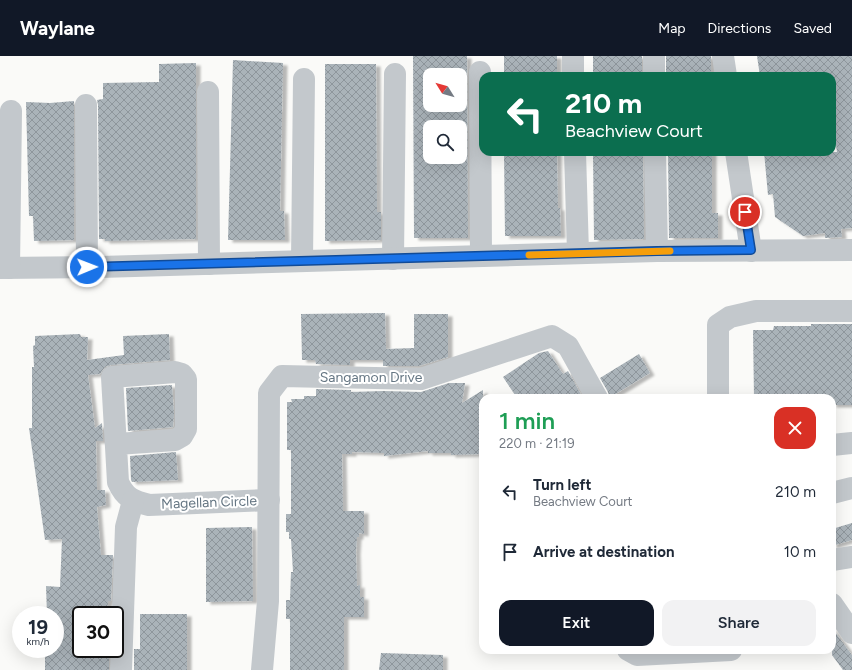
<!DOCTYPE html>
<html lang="en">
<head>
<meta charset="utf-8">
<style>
	body { margin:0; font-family:Figtree,sans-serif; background:#f2f2f3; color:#1f2937; height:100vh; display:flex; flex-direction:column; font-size:15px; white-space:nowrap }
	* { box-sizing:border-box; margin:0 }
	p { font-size:13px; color:#747a83 }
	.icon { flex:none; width:22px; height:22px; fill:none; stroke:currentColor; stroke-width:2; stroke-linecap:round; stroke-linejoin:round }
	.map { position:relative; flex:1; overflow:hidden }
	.sheet { position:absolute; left:479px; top:338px; width:357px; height:260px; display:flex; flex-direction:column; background:#fff; border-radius:12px; box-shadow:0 4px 16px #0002 }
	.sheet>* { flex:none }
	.hud { position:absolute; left:479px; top:16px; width:357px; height:84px; border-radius:12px; box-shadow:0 4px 16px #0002; background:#0b6e4f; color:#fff; overflow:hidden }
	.needle { width:26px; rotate:307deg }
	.controls { position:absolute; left:423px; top:12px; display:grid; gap:8px }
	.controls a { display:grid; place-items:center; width:44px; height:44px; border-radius:8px; background:#fff; box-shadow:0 4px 16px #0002; font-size:20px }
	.speed { position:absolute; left:12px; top:550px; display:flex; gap:8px; font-size:20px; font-weight:700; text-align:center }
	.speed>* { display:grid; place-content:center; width:52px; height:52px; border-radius:50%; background:#fff; box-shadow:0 4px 16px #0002; line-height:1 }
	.speed small { font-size:10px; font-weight:400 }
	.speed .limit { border:2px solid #111; border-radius:6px; background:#fff; color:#111 }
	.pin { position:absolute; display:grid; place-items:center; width:34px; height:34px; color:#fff; margin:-17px; border:2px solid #fff; border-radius:50%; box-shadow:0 1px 4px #0007 }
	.me { position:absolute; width:44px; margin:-22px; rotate:89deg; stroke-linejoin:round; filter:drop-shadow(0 0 3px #0008) }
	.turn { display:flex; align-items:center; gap:14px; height:84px; padding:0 20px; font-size:18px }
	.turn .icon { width:52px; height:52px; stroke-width:2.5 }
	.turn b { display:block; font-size:28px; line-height:34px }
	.round { display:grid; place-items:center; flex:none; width:42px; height:42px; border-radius:12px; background:#f2f2f3 }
	.overview { display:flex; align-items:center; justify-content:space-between; height:68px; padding:0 20px }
	h1 { font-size:24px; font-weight:600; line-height:30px; color:#1e9e55 }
	.cta { display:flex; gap:8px; margin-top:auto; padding:8px 20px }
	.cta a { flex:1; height:46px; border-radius:12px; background:#111827; color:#fff; font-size:16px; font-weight:600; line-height:46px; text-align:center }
	.cta a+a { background:#f2f2f3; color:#1f2937 }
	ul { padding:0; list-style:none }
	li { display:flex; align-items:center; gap:12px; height:60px; padding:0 20px }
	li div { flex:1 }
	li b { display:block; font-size:15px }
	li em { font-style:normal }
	header { display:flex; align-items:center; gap:24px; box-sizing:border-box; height:56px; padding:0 20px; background:#111827; color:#fff }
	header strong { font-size:19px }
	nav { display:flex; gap:22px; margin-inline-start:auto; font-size:14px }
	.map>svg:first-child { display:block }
	.building { fill:url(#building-cross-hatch); fill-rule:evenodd; filter:url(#shadow) }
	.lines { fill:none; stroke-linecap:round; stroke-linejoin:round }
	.minor { stroke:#c3c8cc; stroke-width:22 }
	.route-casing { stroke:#114b97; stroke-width:10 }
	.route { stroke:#1a73e8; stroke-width:7 }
	.slow { stroke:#f59e0b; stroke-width:7 }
	.labels { text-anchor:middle; stroke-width:4; stroke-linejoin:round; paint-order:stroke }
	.street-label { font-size:14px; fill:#657683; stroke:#fff }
</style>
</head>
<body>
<header>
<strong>Waylane</strong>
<nav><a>Map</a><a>Directions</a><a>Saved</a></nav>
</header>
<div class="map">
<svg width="852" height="614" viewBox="0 0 852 614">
	<defs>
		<pattern id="building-cross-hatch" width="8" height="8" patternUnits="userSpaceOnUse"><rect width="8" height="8" fill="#aab3b9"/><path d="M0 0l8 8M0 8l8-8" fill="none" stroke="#8e969c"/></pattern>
		<filter id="shadow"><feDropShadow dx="4.5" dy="2.5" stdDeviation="1" flood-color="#0004"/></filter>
	</defs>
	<rect width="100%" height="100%" fill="#fafaf8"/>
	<g class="building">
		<path d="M413,0H467L468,182H414ZM430,19H460V49H430ZM430,71H460V101H430Z"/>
		<rect x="504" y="0" width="53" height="20"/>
		<rect x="593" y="0" width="49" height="20"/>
		<rect x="666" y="0" width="45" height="20"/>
		<path d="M757,0H852V172L841,173L842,181L825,182V177L803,180L775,161L773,138L768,139L764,96H837L832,62V20H760Z"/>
		<path d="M233,4L283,7L280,155H284L285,184H228Z"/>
		<path d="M196,7V183L105,185V183H99L98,49L97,44L103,43V27L159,26V8Z"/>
		<path d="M325,8H376L377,156H381V184L325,185Z"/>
		<path d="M74,45V184L34,185L33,160H29L26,46L50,47Z"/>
		<path d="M504,96H557L558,152H560L561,180H505Z"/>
		<path d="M593,96H643L644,183L594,184Z"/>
		<path d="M668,96H712V157H718V182H669Z"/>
		<path d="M385,257L386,293L414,292V258H448V301L419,310H383V304H350V309L316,308L315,304H302L301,258Z"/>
		<path d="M811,268H852V349H832V342H754L753,274H773L774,270H811Z"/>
		<path d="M80,278L81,281H88L87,304L124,299L123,280L169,278L170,304L111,309L105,311L100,318L88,319L95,372L102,367L103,385H96L97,434H105L106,449L97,451L101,499H113L111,545H108L107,559H81V593H109V614H45V593H55V559H47L46,530L60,531L62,483L45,484L29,372H32V311H34L33,290L35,289V280Z"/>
		<path d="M548,295L563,318L568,315L583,342H517L503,321L539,297Z"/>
		<path d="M639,298L650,317L609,342L608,336L600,322Z"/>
		<path d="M449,327H465L462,347L483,334V398L451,399V397H428V395L384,400V397L352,396V398H342L343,455H364V478L359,477V481H357L356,496L357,530L360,529V541H364V561H344V614H290V563H286V544H290L291,516H293L291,483H289V476H286V458H291V394H287V346H292L291,343H304V340H316V333L351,334V336L383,335L421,336Z"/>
		<path d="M172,329L174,358L173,371L128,375L126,332Z"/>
		<path d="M176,396L178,424L132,426L131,424L130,400Z"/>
		<path d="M852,467V484L832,490V473Z"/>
		<path d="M252,471L253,545L206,546V472Z"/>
		<path d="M140,558H187V614H134V593H140Z"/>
		<path d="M832,572L852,599V614H843L832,599Z"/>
		<path d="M381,597L443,599V614H379Z"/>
	</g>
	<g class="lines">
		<g class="minor">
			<path d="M573,0V20"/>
			<path d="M654,0V20"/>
			<path d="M723,0L726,20"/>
			<path d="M480,16L481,200"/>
			<path d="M208,36L209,208"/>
			<path d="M86,49L87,211"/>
			<path d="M575,96L578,197"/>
			<path d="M655,96L657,195"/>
			<path d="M736,96L751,195"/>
			<path d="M393,203L395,18"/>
			<path d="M302,205L304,23"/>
			<path d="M0,212L100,211L657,195L852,194"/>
			<path d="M9,212L11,55"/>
			<path d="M718,342V269L730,261L756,255H852"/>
			<path d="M117,388L175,384L182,380L186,373V323L182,318L175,316L112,321L118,426C125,442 133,445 149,449L269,444"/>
			<path d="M832,389L852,387"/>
			<path d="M832,437L852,432"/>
			<path d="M832,504L852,501"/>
			<path d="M832,548L852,577"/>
			<path d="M628,594L637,599L731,594"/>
			<path d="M121,614L126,471L133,445"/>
			<path d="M262,614L268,545L269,337L282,320L421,323L552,280L568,290L597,342"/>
		</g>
	</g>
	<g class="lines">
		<defs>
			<path id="route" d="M87,211L657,195L751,194L745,156"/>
		</defs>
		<use href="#route" class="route-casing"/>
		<use href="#route" class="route"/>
		<path class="slow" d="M529,199L670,195"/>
	</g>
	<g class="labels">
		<g class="street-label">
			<text x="371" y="326">Sangamon Drive</text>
			<text transform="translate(209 446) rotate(-2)" y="5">Magellan Circle</text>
		</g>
	</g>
</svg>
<div class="controls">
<a><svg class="needle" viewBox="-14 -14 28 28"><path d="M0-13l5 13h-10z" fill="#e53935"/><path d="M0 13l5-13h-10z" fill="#747a83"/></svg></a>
<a><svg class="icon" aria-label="search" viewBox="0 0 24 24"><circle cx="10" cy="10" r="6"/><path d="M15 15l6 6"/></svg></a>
</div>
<div class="speed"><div>19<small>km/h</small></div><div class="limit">30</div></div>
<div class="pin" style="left:745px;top:156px;background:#d93025"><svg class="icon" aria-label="arrive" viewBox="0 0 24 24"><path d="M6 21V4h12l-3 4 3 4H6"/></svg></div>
<svg class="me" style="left:87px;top:211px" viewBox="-20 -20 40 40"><circle r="17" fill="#1a73e8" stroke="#fff" stroke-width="3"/><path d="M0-11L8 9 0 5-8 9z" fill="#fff"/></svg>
<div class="hud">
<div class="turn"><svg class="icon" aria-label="left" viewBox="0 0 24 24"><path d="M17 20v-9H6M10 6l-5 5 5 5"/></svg><div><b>210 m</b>Beachview Court</div></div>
</div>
<section class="sheet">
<div class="overview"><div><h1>1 min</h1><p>220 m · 21:19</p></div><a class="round" style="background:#d93025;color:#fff"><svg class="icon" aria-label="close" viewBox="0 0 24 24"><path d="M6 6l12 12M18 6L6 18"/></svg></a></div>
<ul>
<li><svg class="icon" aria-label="left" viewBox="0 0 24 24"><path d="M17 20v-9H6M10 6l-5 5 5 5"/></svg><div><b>Turn left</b><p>Beachview Court</p></div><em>210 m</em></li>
<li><svg class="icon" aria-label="arrive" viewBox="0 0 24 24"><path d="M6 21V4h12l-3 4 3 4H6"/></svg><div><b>Arrive at destination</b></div><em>10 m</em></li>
</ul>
<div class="cta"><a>Exit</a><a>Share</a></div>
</section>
</div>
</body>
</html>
